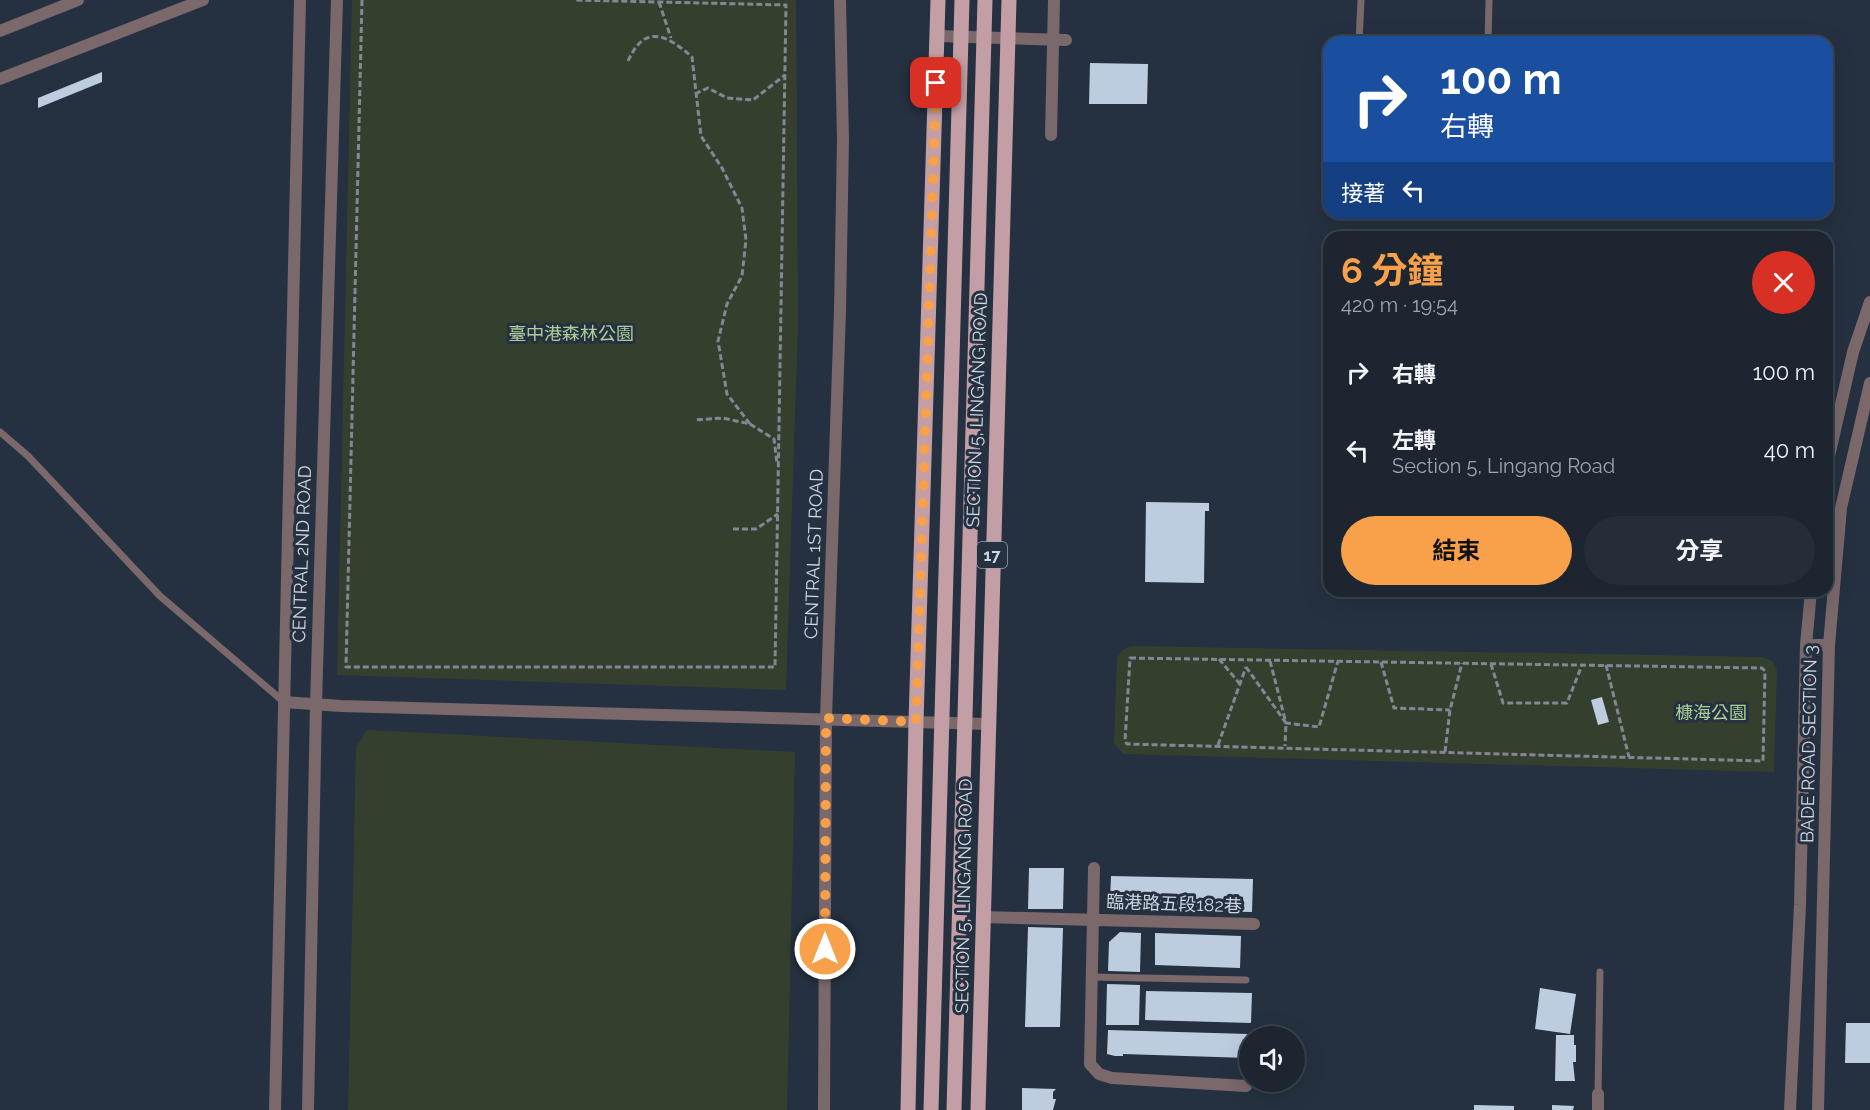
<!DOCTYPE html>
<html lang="zh-TW">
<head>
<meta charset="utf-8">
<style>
	body { margin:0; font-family:Raleway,"Noto Sans TC",sans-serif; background:#252d38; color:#f1f3f6; height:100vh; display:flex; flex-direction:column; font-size:22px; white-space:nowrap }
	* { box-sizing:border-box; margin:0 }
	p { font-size:20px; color:#a0a5ab }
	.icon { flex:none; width:33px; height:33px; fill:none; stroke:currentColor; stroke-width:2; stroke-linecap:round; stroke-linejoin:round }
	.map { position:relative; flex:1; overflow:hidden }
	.panel { position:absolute; left:1323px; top:231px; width:510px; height:366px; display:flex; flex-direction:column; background:#1c2530; border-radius:18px; box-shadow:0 6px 24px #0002,0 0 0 2px #3a424c }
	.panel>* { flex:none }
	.top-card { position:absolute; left:1323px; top:36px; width:510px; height:183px; border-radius:18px; box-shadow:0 6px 24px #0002,0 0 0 2px #3a424c; background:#1a4fa0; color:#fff; overflow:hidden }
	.tools { position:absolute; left:1239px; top:1026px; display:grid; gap:12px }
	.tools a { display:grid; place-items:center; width:66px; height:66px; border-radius:50%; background:#1c2530; box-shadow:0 6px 24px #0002,0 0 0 2px #3a424c; font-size:30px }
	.pin { position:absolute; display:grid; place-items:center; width:51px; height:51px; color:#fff; margin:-26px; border-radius:12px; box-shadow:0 3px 9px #0006 }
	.me { position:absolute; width:66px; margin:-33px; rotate:0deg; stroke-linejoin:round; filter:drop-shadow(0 0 4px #0008) }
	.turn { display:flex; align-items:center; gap:21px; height:126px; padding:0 18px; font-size:27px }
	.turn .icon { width:78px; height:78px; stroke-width:2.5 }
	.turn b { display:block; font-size:42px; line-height:51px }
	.then { display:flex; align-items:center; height:57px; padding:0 18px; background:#0003; gap:12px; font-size:22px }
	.round { display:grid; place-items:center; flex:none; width:63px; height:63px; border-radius:32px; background:#252d38 }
	.head { display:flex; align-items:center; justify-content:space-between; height:102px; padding:0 18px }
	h1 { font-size:36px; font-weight:700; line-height:45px; color:#f8a14a }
	.action { display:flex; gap:12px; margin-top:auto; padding:12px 18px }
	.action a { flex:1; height:69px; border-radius:36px; background:#f8a14a; color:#111; font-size:24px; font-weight:700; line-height:69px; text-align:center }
	.action a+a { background:#252d38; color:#f1f3f6 }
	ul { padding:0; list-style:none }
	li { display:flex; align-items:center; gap:18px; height:78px; padding:0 18px }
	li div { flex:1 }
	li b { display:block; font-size:22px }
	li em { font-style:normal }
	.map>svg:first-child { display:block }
	.green { fill:#353f2e }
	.building { fill:#bdccdf }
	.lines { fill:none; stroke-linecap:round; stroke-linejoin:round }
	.path { stroke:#7f8995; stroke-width:3; stroke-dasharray:6 3; stroke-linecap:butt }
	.service { stroke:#7a686b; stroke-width:7 }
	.minor { stroke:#7a686b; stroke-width:12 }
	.tertiary { stroke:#7a686b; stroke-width:12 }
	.primary { stroke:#c49ea5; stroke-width:15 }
	.route { stroke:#f8a14a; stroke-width:10; stroke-dasharray:0 18 }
	.labels { text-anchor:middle; stroke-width:6; stroke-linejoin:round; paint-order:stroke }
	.shield { fill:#253140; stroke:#9ba4b0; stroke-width:1.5 }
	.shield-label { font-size:16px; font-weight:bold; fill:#ced6e0 }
	.park-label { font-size:18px; fill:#aece97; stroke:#253140 }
	.street-label { font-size:18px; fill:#ced6e0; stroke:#253140 }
</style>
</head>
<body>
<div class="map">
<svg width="1870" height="1110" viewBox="0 0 1870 1110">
	<rect width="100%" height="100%" fill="#253140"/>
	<g class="green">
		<path d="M352,0H796L798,323L786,690L337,675Z"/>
		<path d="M1131,646L1763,657L1772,661L1777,670L1774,772L1123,754L1114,743L1117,658L1122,650Z"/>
		<path d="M367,730L795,752L787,1110H348L356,747Z"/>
	</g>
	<g class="building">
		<path d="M1090,63L1148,64L1147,104H1089Z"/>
		<path d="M102,72V82L38,108V98Z"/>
		<path d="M1146,502L1209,503V511H1205L1204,583L1145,582Z"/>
		<path d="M1602,697L1609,722L1598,725L1591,700Z"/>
		<path d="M1029,868H1064L1063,909H1028Z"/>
		<path d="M1111,876L1253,879L1252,912L1121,910L1110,900Z"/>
		<path d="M1028,927L1063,928L1060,1027H1025Z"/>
		<path d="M1120,932L1141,933L1140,972L1108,971L1109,942Z"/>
		<path d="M1155,933L1241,936L1240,968L1155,965Z"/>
		<path d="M1107,984L1140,985L1139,1025H1106Z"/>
		<path d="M1540,988L1576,994L1570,1034L1535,1029Z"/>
		<path d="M1146,991L1252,993L1251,1023L1145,1020Z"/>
		<path d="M1846,1023H1870V1063H1845Z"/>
		<path d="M1108,1030L1249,1034L1248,1058L1123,1054V1056H1115L1107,1054Z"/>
		<path d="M1556,1035H1574V1045H1576V1062H1573L1575,1081H1555Z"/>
		<path d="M1022,1088L1056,1089L1053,1092V1099H1056L1053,1110H1022Z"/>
		<path d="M1474,1105L1514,1106V1110H1474Z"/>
		<path d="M1552,1105L1574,1106L1573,1110H1552Z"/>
	</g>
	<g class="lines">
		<g class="path">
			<path d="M362,0L346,667H775L786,5L575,0"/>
			<path d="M659,2L671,38"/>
			<path d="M628,61C645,23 667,35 692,57L701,136L722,168L742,208L746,240L742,276L727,304L718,341L727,394L750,424L723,418L695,420"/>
			<path d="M695,94L708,88L727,98L753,100L785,75"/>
			<path d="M750,424L774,439L777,463"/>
			<path d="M733,529H756L778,514"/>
			<path d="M1130,658L1762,668L1765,671L1763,761L1127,744L1125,741Z"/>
			<path d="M1219,659L1240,684"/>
			<path d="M1270,661L1286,723L1319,727L1338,661"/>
			<path d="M1381,662L1394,708L1450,710"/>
			<path d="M1491,664L1503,703H1567L1582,665"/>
			<path d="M1606,665L1629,757"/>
			<path d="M1246,667L1286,723L1285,746"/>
			<path d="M1218,745L1246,667"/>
			<path d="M1445,752L1450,710L1462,663"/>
		</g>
		<g class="service">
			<path d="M1359,42L1361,0"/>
			<path d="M1488,42L1489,0"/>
			<path d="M0,432L28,456L160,596L284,702"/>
			<path d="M1091,977L1246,980"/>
			<path d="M1598,1094L1600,972"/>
		</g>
		<g class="minor">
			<path d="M937,36L1066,40"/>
			<path d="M1051,135L1054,0"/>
			<path d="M284,702L341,706L987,724"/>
			<path d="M1094,868L1090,1064L1099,1074L1112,1078L1246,1086"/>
			<path d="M982,917L1254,924"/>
			<path d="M824,1110L826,718L840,311L843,139L840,0"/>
			<path d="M1598,1110V1094"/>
		</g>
		<g class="tertiary">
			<path d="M0,31L78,0"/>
			<path d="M0,79L203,0"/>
			<path d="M1827,465L1853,352L1870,302"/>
			<path d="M1806,645H1829"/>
			<path d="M275,1110L300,0"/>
			<path d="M308,1110L316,704L337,0"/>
			<path d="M1790,1110L1800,905L1806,645L1811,591"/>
			<path d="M1818,1110L1829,645L1841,508L1870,383"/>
		</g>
		<g class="primary">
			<path d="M908,1110L916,722L938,0"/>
			<path d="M931,1110L962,0"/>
			<path d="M954,1110L985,0"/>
			<path d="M978,1110L1009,0"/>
		</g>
	</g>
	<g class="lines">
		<path class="route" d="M825,949L826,718L916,722L936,83"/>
	</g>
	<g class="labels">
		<rect class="shield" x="977" y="542" width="30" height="26" rx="4.5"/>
		<g class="shield-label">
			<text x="992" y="561">17</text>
		</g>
		<g class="park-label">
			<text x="571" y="340">臺中港森林公園</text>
			<text x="1711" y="719">槺海公園</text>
		</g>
		<g class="street-label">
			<text transform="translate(977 410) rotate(-88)" y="6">SECTION 5, LINGANG ROAD</text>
			<text transform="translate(302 554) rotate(-88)" y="6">CENTRAL 2ND ROAD</text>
			<text transform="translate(814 554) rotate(-88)" y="6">CENTRAL 1ST ROAD</text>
			<text transform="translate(1809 744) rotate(-89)" y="6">BADE ROAD SECTION 3</text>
			<text transform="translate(964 896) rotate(-89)" y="6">SECTION 5, LINGANG ROAD</text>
			<text transform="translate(1174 904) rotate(2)" y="6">臨港路五段182巷</text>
		</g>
	</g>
</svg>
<div class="tools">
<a><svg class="icon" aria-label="sound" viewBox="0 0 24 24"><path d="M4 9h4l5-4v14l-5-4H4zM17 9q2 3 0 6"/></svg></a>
</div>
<div class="pin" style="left:936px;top:83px;background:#d93025"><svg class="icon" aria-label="arrive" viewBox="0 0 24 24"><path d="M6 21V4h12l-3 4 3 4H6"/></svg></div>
<svg class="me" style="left:825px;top:949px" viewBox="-20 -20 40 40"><circle r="17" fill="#f8a14a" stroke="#fff" stroke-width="3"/><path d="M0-11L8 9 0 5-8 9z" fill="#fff"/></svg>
<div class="top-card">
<div class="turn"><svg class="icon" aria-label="right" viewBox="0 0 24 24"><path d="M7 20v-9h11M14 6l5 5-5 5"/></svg><div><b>100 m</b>右轉</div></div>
<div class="then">接著<svg class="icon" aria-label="left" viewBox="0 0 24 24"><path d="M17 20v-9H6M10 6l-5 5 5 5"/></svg></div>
</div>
<section class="panel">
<div class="head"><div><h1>6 分鐘</h1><p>420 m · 19:54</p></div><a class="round" style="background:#d93025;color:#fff"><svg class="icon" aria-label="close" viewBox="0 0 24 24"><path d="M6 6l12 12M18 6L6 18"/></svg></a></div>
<ul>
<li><svg class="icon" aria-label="right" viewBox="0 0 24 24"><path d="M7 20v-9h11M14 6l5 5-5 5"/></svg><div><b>右轉</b></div><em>100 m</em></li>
<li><svg class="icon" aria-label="left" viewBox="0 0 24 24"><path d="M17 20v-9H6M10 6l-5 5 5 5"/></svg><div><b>左轉</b><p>Section 5, Lingang Road</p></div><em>40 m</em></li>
</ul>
<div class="action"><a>結束</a><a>分享</a></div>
</section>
</div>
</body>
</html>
